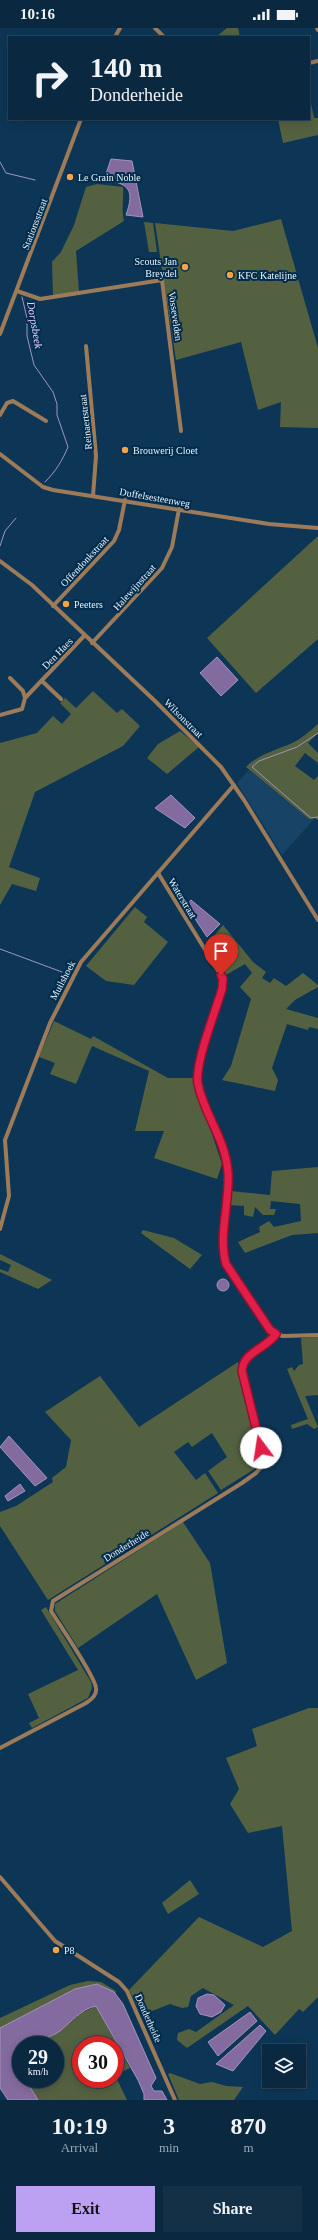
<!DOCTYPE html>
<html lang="en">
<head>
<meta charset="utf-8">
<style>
	body { margin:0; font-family:Georgia,serif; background:#133047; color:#f1f3f6; height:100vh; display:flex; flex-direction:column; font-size:15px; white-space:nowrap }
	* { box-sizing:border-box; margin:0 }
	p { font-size:13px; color:#99a6b1 }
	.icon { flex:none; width:22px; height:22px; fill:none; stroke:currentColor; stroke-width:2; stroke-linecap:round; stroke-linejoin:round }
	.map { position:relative; height:2072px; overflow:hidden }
	.details { display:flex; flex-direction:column; background:#0a2840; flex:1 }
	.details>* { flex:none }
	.top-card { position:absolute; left:8px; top:8px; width:302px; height:84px; border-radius:0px; box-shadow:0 2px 10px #0003,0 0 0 1px #2a4459; background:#0a2840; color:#f1f3f6; overflow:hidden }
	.buttons { position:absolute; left:262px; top:2016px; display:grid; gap:8px }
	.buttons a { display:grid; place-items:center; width:44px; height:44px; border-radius:0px; background:#0a2840; box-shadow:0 2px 10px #0003,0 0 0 1px #2a4459; font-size:20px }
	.speed { position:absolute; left:12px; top:2008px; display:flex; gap:8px; font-size:20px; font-weight:700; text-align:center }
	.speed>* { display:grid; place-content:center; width:52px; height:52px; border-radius:50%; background:#0a2840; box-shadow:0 2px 10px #0003,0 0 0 1px #2a4459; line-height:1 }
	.speed small { font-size:10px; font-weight:400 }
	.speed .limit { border:6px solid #d22; background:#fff; color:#111 }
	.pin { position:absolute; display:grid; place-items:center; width:34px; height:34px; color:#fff; margin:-41px -17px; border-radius:50% 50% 50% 0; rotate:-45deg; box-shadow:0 0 4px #0007 }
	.pin .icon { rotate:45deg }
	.me { position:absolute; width:44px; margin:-22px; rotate:346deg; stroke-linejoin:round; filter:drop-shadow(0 0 3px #0008) }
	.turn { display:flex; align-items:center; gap:14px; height:84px; padding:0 16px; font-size:18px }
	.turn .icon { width:52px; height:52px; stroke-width:2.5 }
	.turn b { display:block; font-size:28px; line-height:34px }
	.eta { display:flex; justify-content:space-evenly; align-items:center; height:68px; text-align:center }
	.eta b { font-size:24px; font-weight:800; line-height:28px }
	.cta { display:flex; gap:8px; margin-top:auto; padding:8px 16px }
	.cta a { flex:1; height:46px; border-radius:0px; background:#bca0f2; color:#111; font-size:16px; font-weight:800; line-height:46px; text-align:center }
	.cta a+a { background:#133047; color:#f1f3f6 }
	.status { display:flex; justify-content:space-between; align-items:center; height:28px; padding:0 20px; background:#0a2840; direction:ltr }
	.status svg { height:11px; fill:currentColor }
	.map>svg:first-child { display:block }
	.built { fill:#164366 }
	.green { fill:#546141; fill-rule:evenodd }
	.water { fill:#846b9f; stroke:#a294bc }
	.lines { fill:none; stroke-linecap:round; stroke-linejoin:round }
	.stream { stroke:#a294bc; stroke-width:1 }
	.minor { stroke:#9d7b58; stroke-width:4 }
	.route-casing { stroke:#92132f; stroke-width:10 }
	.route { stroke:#e11d48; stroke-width:7 }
	.poi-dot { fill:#f5a345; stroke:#012c4b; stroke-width:1.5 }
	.labels { text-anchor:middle; stroke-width:4; stroke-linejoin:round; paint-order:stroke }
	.poi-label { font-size:10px; fill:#e9f3fe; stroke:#012c4b; text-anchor:start }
	.street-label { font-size:10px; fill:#e9f3fe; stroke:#012c4b }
	.water-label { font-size:11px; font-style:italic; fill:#e5cfff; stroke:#012c4b }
</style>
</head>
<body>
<div class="status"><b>10:16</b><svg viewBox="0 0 49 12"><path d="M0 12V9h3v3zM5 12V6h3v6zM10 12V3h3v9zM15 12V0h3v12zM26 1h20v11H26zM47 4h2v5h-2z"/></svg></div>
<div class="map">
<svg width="318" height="2072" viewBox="0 0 318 2072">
	<rect width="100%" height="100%" fill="#0d3656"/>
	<path class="built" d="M249,742L309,791L315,790L282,827L237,755Z"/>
	<g class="green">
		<path d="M227,0H238L240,9H216Z"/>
		<path d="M310,71L314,90H318V107L283,115L278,91H309Z"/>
		<path d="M97,156L123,159C124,171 121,181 124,193L76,223L79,264L53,268L52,234L61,224L74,197L86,159Z"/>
		<path d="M281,191L318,320V400L280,399L281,374L258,382L241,314L176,332L155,195L233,203Z"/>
		<path d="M144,194L153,195L157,224H149Z"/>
		<path d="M318,508V611L256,665L207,610Z"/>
		<path d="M93,663L117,685L122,681L140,698L123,718L35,764L9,839L40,850L36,863L12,856L0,877V715L37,705L53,688L62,696L71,686L60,675L65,670L76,680Z"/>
		<path d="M318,696V705L308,715L318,725V735L305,725L295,738L314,752L318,748V792L315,790L309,791L246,739C259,726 274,723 290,716C300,712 309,704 318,696Z"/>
		<path d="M180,703L199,719L167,746L147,730L158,716Z"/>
		<path d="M135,879L147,889L144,894L168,914L134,957L106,953L86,938Z"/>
		<path d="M223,897L253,934L266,944L262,950L270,955L274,950L286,958L303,945L318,957V959L295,972L286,981L318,990V1001L309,999L308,1002L287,996L272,1040L278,1052L275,1063L222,1052L231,1038L251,971L240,959L252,945L245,936L224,948L205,919Z"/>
		<path d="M54,993L91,1011L93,1008L168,1050H193L222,1136L217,1151L154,1130L164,1103H135L149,1043L92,1018L76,1056L50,1046L55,1035L39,1029Z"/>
		<path d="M318,1139V1205L292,1207L245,1225L238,1214L260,1204L259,1199L269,1193L274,1199L301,1193L300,1176L271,1173L270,1181H276L274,1187H263L255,1179L253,1189L244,1187V1178L230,1177V1163L270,1167L272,1143Z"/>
		<path d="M143,1202L174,1210L202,1227L190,1241L141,1205Z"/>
		<path d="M0,1226L52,1252L38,1261L0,1244V1241L8,1244L11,1237L0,1232Z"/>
		<path d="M318,1309V1367L305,1368L318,1399L314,1401L307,1396L292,1401L291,1397L308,1391L287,1341L292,1339L294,1343L299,1337L303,1336L301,1310Z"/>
		<path d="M238,1334L260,1429L256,1440L221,1462L208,1443L227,1429L212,1405L192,1419L188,1414L174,1424L196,1452L205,1445L218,1465L48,1572L0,1498V1484L16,1478L53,1454L52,1450L66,1439L71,1412L45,1384L100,1348L139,1399Z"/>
		<path d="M183,1494L210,1535L227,1635L196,1652L157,1566L78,1620L55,1583V1576Z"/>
		<path d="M46,1579L91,1654L92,1660L88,1670L32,1700L29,1695L39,1690L28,1666L78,1642L41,1582Z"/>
		<path d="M309,1680H318V1969L303,1984L299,1981L275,2007L248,1978L187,2020L177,2012L178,2005L189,2001L196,2004L234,1977L203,1960L191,1968L188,1979L182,1980L170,1976L142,1987L129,1962L199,1889L263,1919L292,1903L282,1798L248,1805L230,1776L239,1761L226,1730L257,1718L252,1701Z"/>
		<path d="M190,1852L199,1866L168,1886L162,1875Z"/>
		<path d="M88,1953L101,1954L116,1963L115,1966L97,1956L75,1961L0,2000V1990L70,1957Z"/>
		<path d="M96,1978L130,2040L115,2047L127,2072H38L25,2051H55V2017H27L58,2005L81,1985ZM81,2017H115V2051H81Z"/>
		<path d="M21,2021V2045L16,2036L14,2026Z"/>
		<path d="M170,2045L200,2056L212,2054L226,2058L243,2059L234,2072H179L168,2046Z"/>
	</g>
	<g class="water">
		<path d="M111,131L132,133L143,189L126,187C135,162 129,155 104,152Z"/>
		<path d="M217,629L238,652L221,668L200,645Z"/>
		<path d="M171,767L195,790L185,800L155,780Z"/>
		<path d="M191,872L220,896L207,909L186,877Z"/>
		<circle cx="223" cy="1257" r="6"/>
		<path d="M9,1408L47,1450L35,1458L0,1419Z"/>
		<path d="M20,1456L25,1463L8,1473L5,1468Z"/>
		<path d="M97,1956L114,1964L123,1976L156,2050L151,2058L154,2063H162L167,2072H144V2066L138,2052L96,1978C81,1981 71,1994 60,2003C54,2008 28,2017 21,2017V2021L14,2026C16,2035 21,2042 21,2051H25L38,2072H8L0,2060V2000L75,1961Z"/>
		<path d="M207,1966L214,1967L225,1977L221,1984L212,1989L200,1986L196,1978L198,1970Z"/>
		<path d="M250,1984L257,1993L218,2028L208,2014Z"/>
		<path d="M260,1997L266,2003L233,2043L216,2036Z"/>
	</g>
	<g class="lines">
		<g class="stream">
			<path d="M0,134L6,145L35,152"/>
			<path d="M22,269L27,290V308L34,337L53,364L57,376V387L68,419C62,433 56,443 45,454"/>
			<path d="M0,518L5,503L16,490"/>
			<path d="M318,705L297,719L259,733L252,739L311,790L318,789"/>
			<path d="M0,921L62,944"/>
		</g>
		<g class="minor">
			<path d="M155,0L164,9"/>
			<path d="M317,0L318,2"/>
			<path d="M115,9L120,0"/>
			<path d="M309,35L318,33"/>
			<path d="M17,263L40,271L162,252L181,403"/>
			<path d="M0,306L81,91"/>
			<path d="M86,318L96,428L93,468"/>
			<path d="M0,387L7,375L13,373L46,393"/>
			<path d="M0,426L43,459L53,462L269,496L318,500"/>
			<path d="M0,533L32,557L155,673L221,739L244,772L318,892"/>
			<path d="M53,578L114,513L119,502L125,472"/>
			<path d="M92,615L162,540L172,519L179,481"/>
			<path d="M10,650L23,663L25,670"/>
			<path d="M42,653L61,671"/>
			<path d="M0,687L22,681L25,670L84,608"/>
			<path d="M158,845L223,951L222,961C216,982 194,1037 198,1056C204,1087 226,1111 228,1145C230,1174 218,1207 226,1236L273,1305L283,1308L318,1307"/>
			<path d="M0,1201L9,1168L5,1112L50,995L81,934L234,757"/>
			<path d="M0,1720L86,1675C92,1671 97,1667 96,1660C95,1648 59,1596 51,1583L53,1573L242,1455L256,1445L261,1439L263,1431L242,1343C243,1324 267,1320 276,1306"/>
			<path d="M0,1849L55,1913L119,1954L127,1963L175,2072"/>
		</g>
	</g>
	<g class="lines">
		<defs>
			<path id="route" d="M221,947L223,951L222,961C216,982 194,1037 198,1056C204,1087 226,1111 228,1145C230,1174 218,1207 226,1236L270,1302L276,1306C267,1320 243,1324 242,1343L261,1420"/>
		</defs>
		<use href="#route" class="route-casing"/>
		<use href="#route" class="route"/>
	</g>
	<g class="poi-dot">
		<circle cx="70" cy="149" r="4"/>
		<circle cx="185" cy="239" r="4"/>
		<circle cx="230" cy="247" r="4"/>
		<circle cx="125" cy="422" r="4"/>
		<circle cx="66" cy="576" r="4"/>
		<circle cx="56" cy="1922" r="4"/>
	</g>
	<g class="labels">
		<g class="poi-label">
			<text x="78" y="153">Le Grain Noble</text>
			<text x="177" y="237" text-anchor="end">Scouts Jan<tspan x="177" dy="12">Breydel</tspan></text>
			<text x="238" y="251">KFC Katelijne</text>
			<text x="133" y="426">Brouwerij Cloet</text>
			<text x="74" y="580">Peeters</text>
			<text x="64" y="1926">P8</text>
		</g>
		<g class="street-label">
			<text transform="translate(34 196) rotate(-69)" y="4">Stationsstraat</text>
			<text transform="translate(176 288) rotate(82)" y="4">Vossevelden</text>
			<text transform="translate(85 394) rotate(-96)" y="4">Reinaertstraat</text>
			<text transform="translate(155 469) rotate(10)" y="4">Duffelsesteenweg</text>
			<text transform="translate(84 533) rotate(-47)" y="4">Offendonkstraat</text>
			<text transform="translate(134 559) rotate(-48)" y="4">Halewijnstraat</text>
			<text transform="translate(57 625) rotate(-46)" y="4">Den Haes</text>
			<text transform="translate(184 690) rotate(45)" y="4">Wilsonstraat</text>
			<text transform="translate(183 870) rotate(59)" y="4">Waterstraat</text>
			<text transform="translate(62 952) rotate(-62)" y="4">Muilshoek</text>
			<text transform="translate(126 1517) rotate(-32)" y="4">Donderheide</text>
			<text transform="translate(149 1990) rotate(66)" y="4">Donderheide</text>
		</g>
		<g class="water-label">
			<text transform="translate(35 297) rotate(80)" y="4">Dorpsbeek</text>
		</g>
	</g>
</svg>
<div class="buttons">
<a><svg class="icon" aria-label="layers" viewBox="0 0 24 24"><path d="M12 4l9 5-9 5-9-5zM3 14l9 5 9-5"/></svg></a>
</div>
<div class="speed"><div>29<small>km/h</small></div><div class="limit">30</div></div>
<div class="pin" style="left:221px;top:947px;background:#d93025"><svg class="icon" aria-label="arrive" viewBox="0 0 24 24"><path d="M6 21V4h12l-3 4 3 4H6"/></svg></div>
<svg class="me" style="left:261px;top:1420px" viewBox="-20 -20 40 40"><circle r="19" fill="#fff"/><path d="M0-13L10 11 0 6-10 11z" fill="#e11d48"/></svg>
<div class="top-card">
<div class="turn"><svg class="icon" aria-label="right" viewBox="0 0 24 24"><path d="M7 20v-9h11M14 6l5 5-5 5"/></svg><div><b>140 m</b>Donderheide</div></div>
</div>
</div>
<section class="details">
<div class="eta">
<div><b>10:19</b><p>Arrival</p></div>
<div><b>3</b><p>min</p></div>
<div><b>870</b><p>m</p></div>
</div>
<div class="cta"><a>Exit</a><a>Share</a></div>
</section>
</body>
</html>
